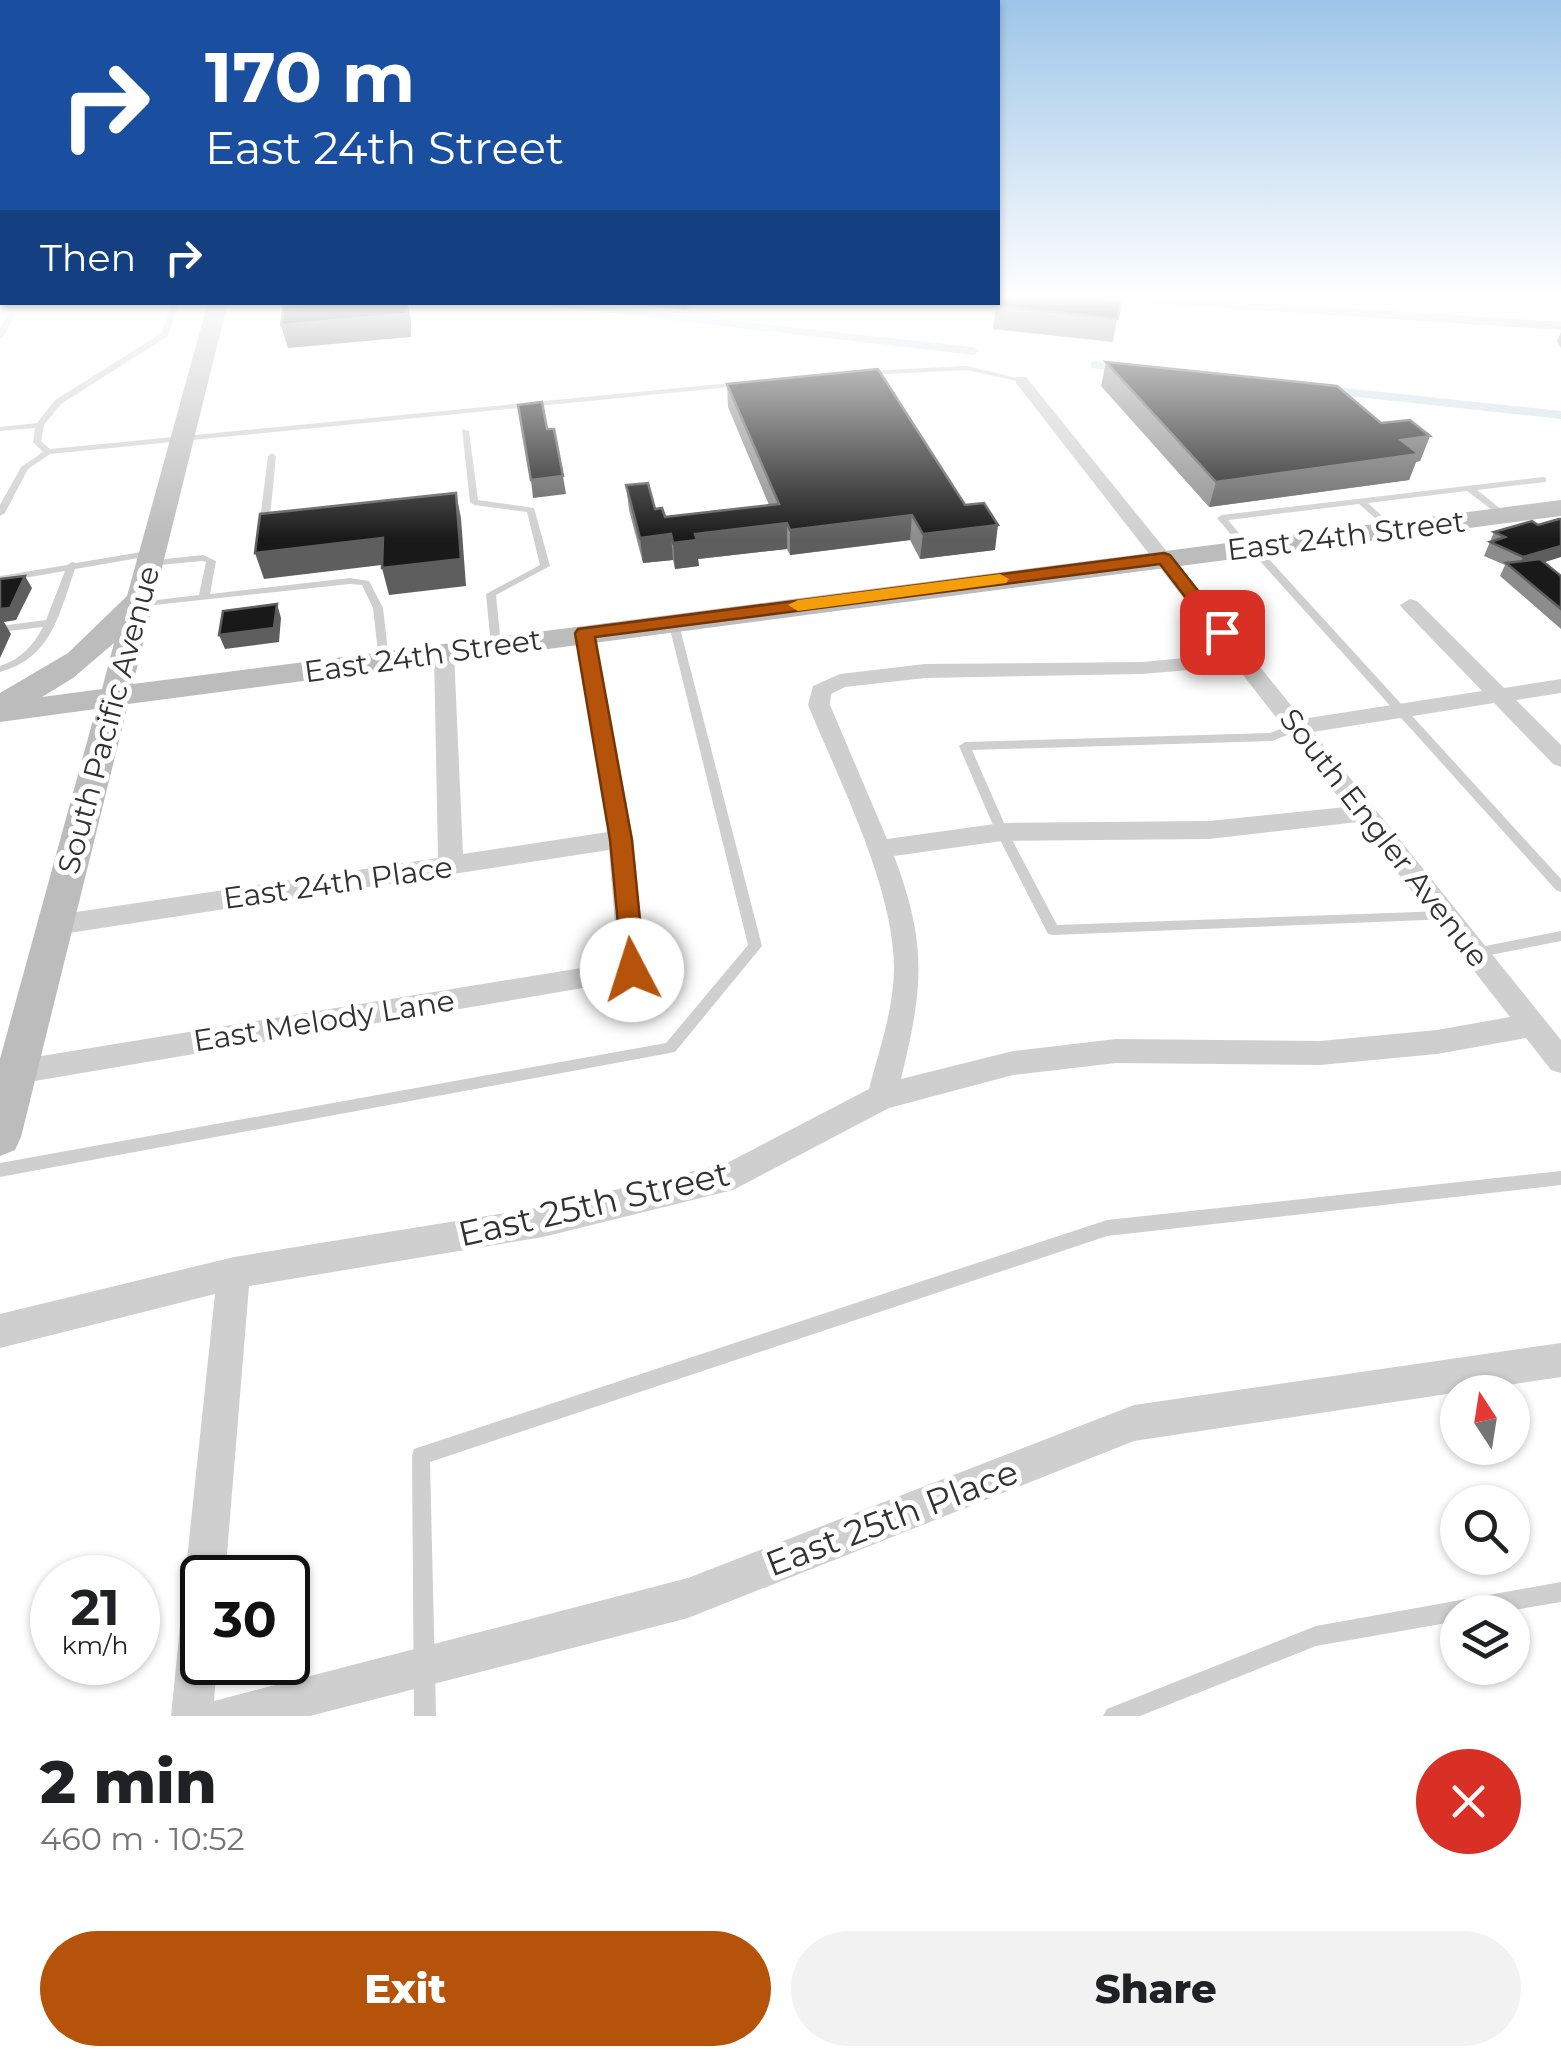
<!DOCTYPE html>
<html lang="en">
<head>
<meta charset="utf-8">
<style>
	body { margin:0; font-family:Montserrat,sans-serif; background:#f2f2f2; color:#202124; height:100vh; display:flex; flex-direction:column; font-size:38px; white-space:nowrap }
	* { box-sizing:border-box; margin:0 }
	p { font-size:32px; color:#757577 }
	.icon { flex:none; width:55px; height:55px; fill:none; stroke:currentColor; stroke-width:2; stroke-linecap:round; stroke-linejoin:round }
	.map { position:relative; height:1716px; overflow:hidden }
	.side { display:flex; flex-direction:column; background:#fff; flex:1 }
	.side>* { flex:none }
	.guide { position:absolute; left:0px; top:0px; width:1000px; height:305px; box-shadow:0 2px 8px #0004; background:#1a4fa0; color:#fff; overflow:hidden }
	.needle { width:65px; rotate:348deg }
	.tools { position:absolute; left:1440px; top:1375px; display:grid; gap:20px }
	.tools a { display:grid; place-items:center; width:90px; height:90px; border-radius:50%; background:#fff; box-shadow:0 2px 8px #0004; font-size:50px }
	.speed { position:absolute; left:30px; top:1555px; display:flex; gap:20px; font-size:50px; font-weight:700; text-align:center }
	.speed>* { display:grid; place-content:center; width:130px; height:130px; border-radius:50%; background:#fff; box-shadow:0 2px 8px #0004; line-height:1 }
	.speed small { font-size:25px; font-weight:400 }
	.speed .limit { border:5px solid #111; border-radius:15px; background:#fff; color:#111 }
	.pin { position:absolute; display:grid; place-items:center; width:85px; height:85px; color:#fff; margin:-42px; border-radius:20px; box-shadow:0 5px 15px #0006 }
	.me { position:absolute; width:110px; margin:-55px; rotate:355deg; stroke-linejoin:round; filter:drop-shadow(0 0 8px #0008) }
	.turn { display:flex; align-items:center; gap:35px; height:210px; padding:0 40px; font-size:45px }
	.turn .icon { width:130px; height:130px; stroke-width:2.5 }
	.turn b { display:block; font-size:70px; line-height:85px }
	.then { display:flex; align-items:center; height:95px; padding:0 40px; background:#0003; gap:20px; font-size:38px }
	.round { display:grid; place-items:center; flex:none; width:105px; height:105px; border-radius:52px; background:#f2f2f2 }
	.summary { display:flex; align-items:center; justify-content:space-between; height:170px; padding:0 40px }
	h1 { font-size:60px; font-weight:800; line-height:75px }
	.cta { display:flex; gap:20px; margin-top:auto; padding:20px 40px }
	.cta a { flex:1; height:115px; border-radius:60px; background:#b45309; color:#fff; font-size:40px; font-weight:800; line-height:115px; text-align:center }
	.cta a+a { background:#f2f2f2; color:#202124 }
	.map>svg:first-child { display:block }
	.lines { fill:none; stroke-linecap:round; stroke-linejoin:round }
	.canal { fill:#cddfe8; fill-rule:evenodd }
	.service { fill:#cfcfcf; fill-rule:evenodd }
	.minor { fill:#cfcfcf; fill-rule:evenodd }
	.secondary { fill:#bcbcbc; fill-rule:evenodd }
	.wall { fill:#8c8c8c }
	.shaded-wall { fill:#5e5e5e }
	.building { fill:#191919; stroke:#5e5e5e; stroke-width:2.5 }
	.route { fill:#b45309; stroke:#753606; stroke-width:2.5 }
	.slow { fill:#f59e0b }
	.labels { text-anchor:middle; stroke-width:10; stroke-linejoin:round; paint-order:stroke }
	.street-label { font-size:30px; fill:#323232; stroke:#fff }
	.near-street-label { font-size:35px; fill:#323232; stroke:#fff }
</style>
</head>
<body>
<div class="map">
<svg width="1561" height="1716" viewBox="0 0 1561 1716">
	<rect width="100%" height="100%" fill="#fff"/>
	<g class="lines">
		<g class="canal">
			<path d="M516,302H562L973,347L980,351L973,355Z"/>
			<path d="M1096,361L1135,365L1142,369L1135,373L1091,368V362Z"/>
			<path d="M1316,385L1561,411V419L1311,392V386Z"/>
		</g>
		<g class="service">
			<path d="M172,302H179L168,336L61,404L44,425L41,441L50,449L741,382L745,384L741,386L50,454L28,469L5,513L0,516V505L21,467L43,452L33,442L35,428L0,431V427L37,423L55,400L162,333Z"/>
			<path d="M8,313L15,315L4,336L0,338V329Z"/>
			<path d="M967,366L1025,380L1021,382L967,370L865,375L861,373L865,371Z"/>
			<path d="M462,429L469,431L478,500L534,508L550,566L496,595L501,646L496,649L491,646L486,594L540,565L527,512L474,505L470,502Z"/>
			<path d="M272,453L276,456L270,517L278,520C274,524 264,524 260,520L268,456Z"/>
			<path d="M1543,477L1546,478V482L1477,490L1506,513V517L1503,518L1467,491L1368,503L1395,528L1397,530L1392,533L1359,504L1228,520L1250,546H1257L1561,879V892L1556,890L1250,550H1244L1217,518L1222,515Z"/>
			<path d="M153,550L156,551V555L75,569C59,614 52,658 0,672V666C21,659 33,646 43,627L0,632V626L46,620L65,571L0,582V576L67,565L72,562L76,563Z"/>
			<path d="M203,555L216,561L210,594L350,578L369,581L383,608L389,661L384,664L379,661L373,608L362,585L350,584L136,607L135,605L140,602L199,595L206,562L202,561L150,566L147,565V561Z"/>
			<path d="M673,618L678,621L762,946L675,1052L0,1177V1163L666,1043L748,945L668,621Z"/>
			<path d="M1296,723L1302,727L1300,730L1272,741L972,750L1008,832L1057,925L1446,911L1451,913L1453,916L1451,919L1053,935L1048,934L996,832L959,746L965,742L1270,733Z"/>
			<path d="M1561,931V941L1475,958L1470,957L1468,953L1470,949L1475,948Z"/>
			<path d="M1561,1171V1185L1107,1236L430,1462L436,1716H414L412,1456L414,1449L1107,1220Z"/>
			<path d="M1561,1582V1602L1502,1612H1458V1621L1316,1646L1140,1716H1103L1107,1709L1316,1626Z"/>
		</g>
		<g class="minor">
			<path d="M1141,299H1206L1561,322V330L1148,303Z"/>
			<path d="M1016,377H1026L1302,719L1482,691L1403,609L1400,605L1410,599L1417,601L1504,688L1561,679V693L1516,700L1561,745V767L1553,764L1494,703L1313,732L1561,1040V1073L1551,1070L1526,1038L1437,1054L1320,1065L1116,1063L1013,1075L889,1108L733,1190L543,1237L249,1286L225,1578H202V1662H217L214,1701L688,1578L1134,1405L1561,1343V1377L1134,1441L688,1618L310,1716H171L182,1606L191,1591L185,1578L215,1294L0,1348V1314L234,1257L543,1207L727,1163L869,1089C879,1050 894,1009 894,968C894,888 839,780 808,705L813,686L840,674L925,664L1142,662L1227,654L1016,383ZM1236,666L1346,807L1209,821L1002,823L887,839L830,705L831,694L845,687L925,678L1142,674ZM1358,822L1510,1017L1437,1030L1320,1041L1116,1039L1013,1051L901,1079C923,988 928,946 894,856L1002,841L1209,839Z"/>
			<path d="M585,627L595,633L633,839L646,970L642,978L17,1084L7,1081L2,1072L7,1063L17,1060L618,962L609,850L56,935L47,932L43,925L47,918L56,915L438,858L434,653L444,647L454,653L463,854L608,832L575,633Z"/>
		</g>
		<path class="secondary" d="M208,302H228L133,684L1561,500V516L128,704L21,1137L15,1150L0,1156V1059L96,709L0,722V693L68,653L127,596ZM114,643L102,689L42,697L73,678Z"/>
	</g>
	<g class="wall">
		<path d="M1120,301L1113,342L993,329L996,306Z"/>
		<path d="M616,302H692L686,310Z"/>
		<path d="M1561,332V348L1557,341Z"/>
		<path d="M1106,362L1381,423L1430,436L1420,461L1416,462L1409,480L1209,507L1101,386Z"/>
		<path d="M727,384L965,505L995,550L920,559L910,540L790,555L787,549L698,559L699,566L675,569L673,560L643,563L629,510L626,485L665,517L769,505L728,407Z"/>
		<path d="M1532,521L1544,562L1561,576V629L1500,576L1505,565L1484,556L1494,532Z"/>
	</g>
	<g class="shaded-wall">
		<path d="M406,302H407L411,319V337L288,348L281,325Z"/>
		<path d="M1430,436L1420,461L1416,462L1409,480L1209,507L1216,482L1401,440Z"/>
		<path d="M563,476L566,494L533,498L531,480Z"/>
		<path d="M456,493L461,518L466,586L389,595L382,568Z"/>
		<path d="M912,515L910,540L790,555V530Z"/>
		<path d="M787,523V549L698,559L699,566L675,569L673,543L695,534Z"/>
		<path d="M998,525L995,550L920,559L923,534Z"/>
		<path d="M671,534L673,560L643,563L640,538Z"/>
		<path d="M383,538L390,564L264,579L255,553Z"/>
		<path d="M1561,546V557L1517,571L1523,557Z"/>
		<path d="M25,576L32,588L16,620L4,622L11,634L0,658V609Z"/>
		<path d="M277,604L281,618L279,642L225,649L219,635Z"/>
	</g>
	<g class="building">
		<path d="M998,299H1103L1120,301L1118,319L996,306Z"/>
		<path d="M326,302H406V314L281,325L284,306Z"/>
		<path d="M1106,362L1337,386L1381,423L1410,420L1430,436L1401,440L1419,454L1216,482Z"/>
		<path d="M878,369L965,505L984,503L998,525L923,534L912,515L790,530L787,523L695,534L697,540L673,543L671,534L640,538L626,485L648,483L655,509L662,508L665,517L779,504L727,384Z"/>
		<path d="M542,402L547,429H554L563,476L531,480L518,405Z"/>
		<path d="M456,493L461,559L382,568L383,538L255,553L260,514Z"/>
		<path d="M1559,519H1561V546L1523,557L1490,542L1505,537L1494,532L1532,521L1538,525Z"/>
		<path d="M1540,559L1561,576V609L1506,563Z"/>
		<path d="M25,576L10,608L0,609V579Z"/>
		<path d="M277,604L274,628L219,635L223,611Z"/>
	</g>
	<linearGradient id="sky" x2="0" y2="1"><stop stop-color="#9dc5e8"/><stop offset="0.55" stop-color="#fff"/><stop offset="1" stop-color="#fff" stop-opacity="0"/></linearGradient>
	<rect width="1561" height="539" fill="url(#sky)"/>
	<path class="route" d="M1164,553L1170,555L1228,629V636H1215L1160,564L595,637L632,840L645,970L641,977H623L610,840L575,633L578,629Z"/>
	<path class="slow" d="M1000,574L1009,579L1006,583L798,611L788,605L798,600Z"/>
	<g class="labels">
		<g class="street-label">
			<text transform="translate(1346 536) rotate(-7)" y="10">East 24th Street</text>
			<text transform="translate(423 656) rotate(-8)" y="10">East 24th Street</text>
			<text transform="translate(109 720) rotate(-75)" y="10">South Pacific Avenue</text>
			<text transform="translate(1384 838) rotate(52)" y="10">South Engler Avenue</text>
			<text transform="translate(338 883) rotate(-8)" y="10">East 24th Place</text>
			<text transform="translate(324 1021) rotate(-9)" y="10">East Melody Lane</text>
		</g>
		<g class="near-street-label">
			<text transform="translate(594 1204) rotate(-13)" y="12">East 25th Street</text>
			<text transform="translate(892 1518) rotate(-21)" y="12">East 25th Place</text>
		</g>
	</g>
</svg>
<div class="tools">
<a><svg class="needle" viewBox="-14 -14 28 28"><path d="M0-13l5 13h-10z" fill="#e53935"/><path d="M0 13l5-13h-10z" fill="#757577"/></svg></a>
<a><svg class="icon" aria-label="search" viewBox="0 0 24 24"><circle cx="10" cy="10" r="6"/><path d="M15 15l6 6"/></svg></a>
<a><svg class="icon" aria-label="layers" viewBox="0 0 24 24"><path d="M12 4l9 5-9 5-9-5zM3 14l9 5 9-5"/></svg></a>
</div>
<div class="speed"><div>21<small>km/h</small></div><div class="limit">30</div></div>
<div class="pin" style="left:1222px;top:632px;background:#d93025"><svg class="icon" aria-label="arrive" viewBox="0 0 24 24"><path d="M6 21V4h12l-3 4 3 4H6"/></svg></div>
<svg class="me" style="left:632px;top:970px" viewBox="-20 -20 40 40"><circle r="19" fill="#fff"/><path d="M0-13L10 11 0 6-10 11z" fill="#b45309"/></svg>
<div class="guide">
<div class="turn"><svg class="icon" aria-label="right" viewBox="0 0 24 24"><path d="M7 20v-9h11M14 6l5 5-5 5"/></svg><div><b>170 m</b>East 24th Street</div></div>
<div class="then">Then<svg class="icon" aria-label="right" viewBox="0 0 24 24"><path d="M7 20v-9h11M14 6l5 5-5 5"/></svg></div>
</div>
</div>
<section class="side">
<div class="summary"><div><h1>2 min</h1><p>460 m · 10:52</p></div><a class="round" style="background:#d93025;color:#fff"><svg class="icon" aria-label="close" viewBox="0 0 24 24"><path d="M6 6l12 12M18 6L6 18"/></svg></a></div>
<div class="cta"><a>Exit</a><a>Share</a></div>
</section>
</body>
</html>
